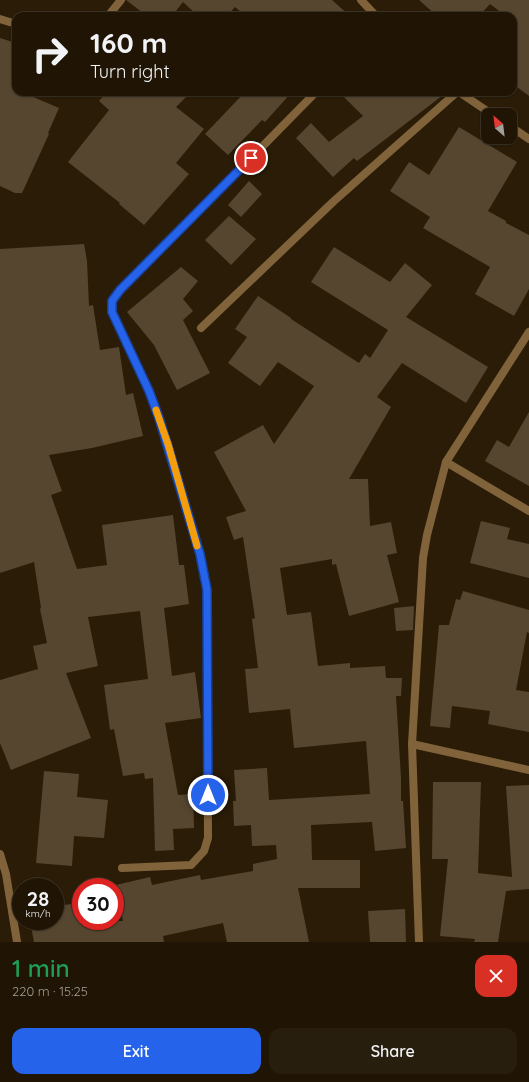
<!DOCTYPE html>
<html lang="en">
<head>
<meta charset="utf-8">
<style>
	body { margin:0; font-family:Quicksand,sans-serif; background:#281e0e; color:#f1f3f6; height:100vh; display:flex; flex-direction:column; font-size:15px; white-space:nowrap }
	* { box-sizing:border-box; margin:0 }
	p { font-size:13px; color:#a29f9a }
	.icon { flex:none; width:22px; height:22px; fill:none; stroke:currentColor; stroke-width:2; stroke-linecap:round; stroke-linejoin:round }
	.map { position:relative; height:942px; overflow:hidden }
	.drawer { display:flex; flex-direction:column; background:#201504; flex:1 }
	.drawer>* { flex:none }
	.top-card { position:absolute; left:12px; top:12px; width:505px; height:84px; border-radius:12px; box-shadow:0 1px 3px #0004,0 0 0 1px #3d3426; background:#201504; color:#f1f3f6; overflow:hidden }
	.needle { width:26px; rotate:332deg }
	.controls { position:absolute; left:481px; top:108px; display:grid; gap:8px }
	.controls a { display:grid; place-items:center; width:36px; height:36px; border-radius:8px; background:#201504; box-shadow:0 1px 3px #0004,0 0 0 1px #3d3426; font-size:20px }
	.speed { position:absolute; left:12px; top:878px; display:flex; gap:8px; font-size:20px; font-weight:700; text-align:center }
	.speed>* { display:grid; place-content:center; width:52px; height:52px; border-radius:50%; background:#201504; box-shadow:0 1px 3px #0004,0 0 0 1px #3d3426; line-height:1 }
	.speed small { font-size:10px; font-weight:400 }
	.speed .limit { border:6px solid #d22; background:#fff; color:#111 }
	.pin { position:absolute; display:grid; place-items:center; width:34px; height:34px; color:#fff; margin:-17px; border:2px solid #fff; border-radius:50%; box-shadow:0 1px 4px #0007 }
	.me { position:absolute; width:44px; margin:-22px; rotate:0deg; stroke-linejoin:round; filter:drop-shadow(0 0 3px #0008) }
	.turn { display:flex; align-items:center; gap:14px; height:84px; padding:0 12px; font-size:18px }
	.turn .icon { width:52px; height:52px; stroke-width:2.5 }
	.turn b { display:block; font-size:28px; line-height:34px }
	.round { display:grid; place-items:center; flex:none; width:42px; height:42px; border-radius:12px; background:#281e0e }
	.summary { display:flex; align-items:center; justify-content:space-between; height:68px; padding:0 12px }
	h1 { font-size:24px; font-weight:600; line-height:30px; color:#1e9e55 }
	.action { display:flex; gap:8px; margin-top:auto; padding:8px 12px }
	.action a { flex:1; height:46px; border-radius:12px; background:#2563eb; color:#fff; font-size:16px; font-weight:600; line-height:46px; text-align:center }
	.action a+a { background:#281e0e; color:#f1f3f6 }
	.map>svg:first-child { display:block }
	.building { fill:#564630 }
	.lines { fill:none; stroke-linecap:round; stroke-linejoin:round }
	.street { stroke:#81633b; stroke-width:8 }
	.route-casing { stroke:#184099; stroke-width:10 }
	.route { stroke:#2563eb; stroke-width:7 }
	.slow { stroke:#f59e0b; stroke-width:7 }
</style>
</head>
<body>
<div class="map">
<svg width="529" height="942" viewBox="0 0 529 942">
	<rect width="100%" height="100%" fill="#2a1c06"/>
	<g class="building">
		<path d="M126,0H332L350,16H246L235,7L227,16H198L183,2L172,16H147Z"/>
		<path d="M419,0H529V96L513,84V16H506L490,4L479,16H437Z"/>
		<path d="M0,38L16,43V92H32L31,96L59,108L48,133L49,134L22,193H15L0,186Z"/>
		<path d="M107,92H191L176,107L204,129L176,163L189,174L144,225L119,204L120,203L68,162L109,110L99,101Z"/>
		<path d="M245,92H292L265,122L262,120L228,155L205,134Z"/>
		<path d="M339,92H447L357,161L354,158L333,177L296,138L311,123L329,142L363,116Z"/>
		<path d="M459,127L517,162L488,211L506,221V223L529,235V289L514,316L475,294L490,267L423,228L430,217L390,191L409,162L429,175Z"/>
		<path d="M249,181L262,194L241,217L228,205Z"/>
		<path d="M229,216L256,239L231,265L205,240Z"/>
		<path d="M84,244L87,261L89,306L93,305L100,350L119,347L126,395L133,393L143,436L92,448L49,455L62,491L51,495L77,569L107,565L102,525L173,515L179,565H184L189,604L164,608L172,676L195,672L201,718L165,723L178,795L193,794L194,828L173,829L174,850L155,851L153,778L145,779L144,773L123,776L114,729L110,730L104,685L148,679L140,611L88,617L98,666L66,673L91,738L11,770L0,743V680L38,669L33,646L47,643L40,609L41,608L34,562L0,573V249Z"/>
		<path d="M334,247L390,282L405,263L432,285L406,317L488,367L466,403L402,363L377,397L391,407L349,479H368L370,526L391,522L397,553L387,555L399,602L349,616L336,564L332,565V559L280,568L287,615L311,612L318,666L350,663V668L385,666L386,678H402L401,696H396L401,778V801H403L406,848L375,851L372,822L311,825L312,860H360V888H298L309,942H227L223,923L163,936L164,942H34L30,921H55V906L81,903V921H123L116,885L150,877L152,885L200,875L201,880L253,871V864L277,859L276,845L252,846L251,825L234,826L233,801H236L234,770L267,768L269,800L370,794L366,741L294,748L290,709L249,713L245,669L258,668L252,619L255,618L243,537L234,540L226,517L246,511L214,452L263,425L274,444L314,386L278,362L260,386L228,363L247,337L235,329L258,296L291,318V319L359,363L365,354L370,358L388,330L311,282Z"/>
		<path d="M181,267L198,281L183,299L193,311L183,320L210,373L177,390L154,345L127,312Z"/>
		<path d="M529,412V486L485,461L497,440L509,447Z"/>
		<path d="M481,521L510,528L507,539L529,544V578L470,563Z"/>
		<path d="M463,591L529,610V633L527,632L516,690L529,692V732L488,724L490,711L452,706L450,728L430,726L439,625H449L456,599L460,600Z"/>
		<path d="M414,606L413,630L396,631L394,608Z"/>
		<path d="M44,771L79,774L77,797L108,800L104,838L74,836L72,866L36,863Z"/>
		<path d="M433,782H481L478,873L512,877L506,786L529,785V889L506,891L498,942H474L475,939L440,936L448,859H432Z"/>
		<path d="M405,909L406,942H370L368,911Z"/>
	</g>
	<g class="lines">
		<g class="street">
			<path d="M361,0L376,16"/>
			<path d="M108,16L121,0"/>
			<path d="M0,19L16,24"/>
			<path d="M459,92L493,115"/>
			<path d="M510,126L529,139"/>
			<path d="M201,328L334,201L457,92"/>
			<path d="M446,462L529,511"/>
			<path d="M412,744L529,770"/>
			<path d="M0,854L6,874L17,942"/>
			<path d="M122,868L191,865L204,851L208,838L207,589L200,554L168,444L149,391L112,312V301L121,290L316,92"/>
			<path d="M419,942L412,744L423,558L427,535L446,462L529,332"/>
		</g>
	</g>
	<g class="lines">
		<defs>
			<path id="route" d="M208,795L207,590L200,554L159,418L149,391L112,312V301L120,290L251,158"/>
		</defs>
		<use href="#route" class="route-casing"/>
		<use href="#route" class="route"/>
		<path class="slow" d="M156,410L168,444L197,546"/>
	</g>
</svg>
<div class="controls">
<a><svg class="needle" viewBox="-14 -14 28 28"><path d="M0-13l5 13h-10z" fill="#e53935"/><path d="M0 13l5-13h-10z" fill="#a29f9a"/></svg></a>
</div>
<div class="speed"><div>28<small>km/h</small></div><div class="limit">30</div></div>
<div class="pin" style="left:251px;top:158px;background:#d93025"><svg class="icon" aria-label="arrive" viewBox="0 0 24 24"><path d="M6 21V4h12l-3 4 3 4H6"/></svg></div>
<svg class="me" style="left:208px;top:795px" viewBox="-20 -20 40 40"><circle r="17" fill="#2563eb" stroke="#fff" stroke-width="3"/><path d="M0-11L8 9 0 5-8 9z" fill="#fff"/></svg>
<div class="top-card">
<div class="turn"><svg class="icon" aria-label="right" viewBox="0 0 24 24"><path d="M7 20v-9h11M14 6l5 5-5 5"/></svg><div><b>160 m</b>Turn right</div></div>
</div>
</div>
<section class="drawer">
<div class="summary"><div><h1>1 min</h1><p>220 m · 15:25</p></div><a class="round" style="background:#d93025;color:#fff"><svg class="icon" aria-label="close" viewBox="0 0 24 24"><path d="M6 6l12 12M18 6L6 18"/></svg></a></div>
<div class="action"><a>Exit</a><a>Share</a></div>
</section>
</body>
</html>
